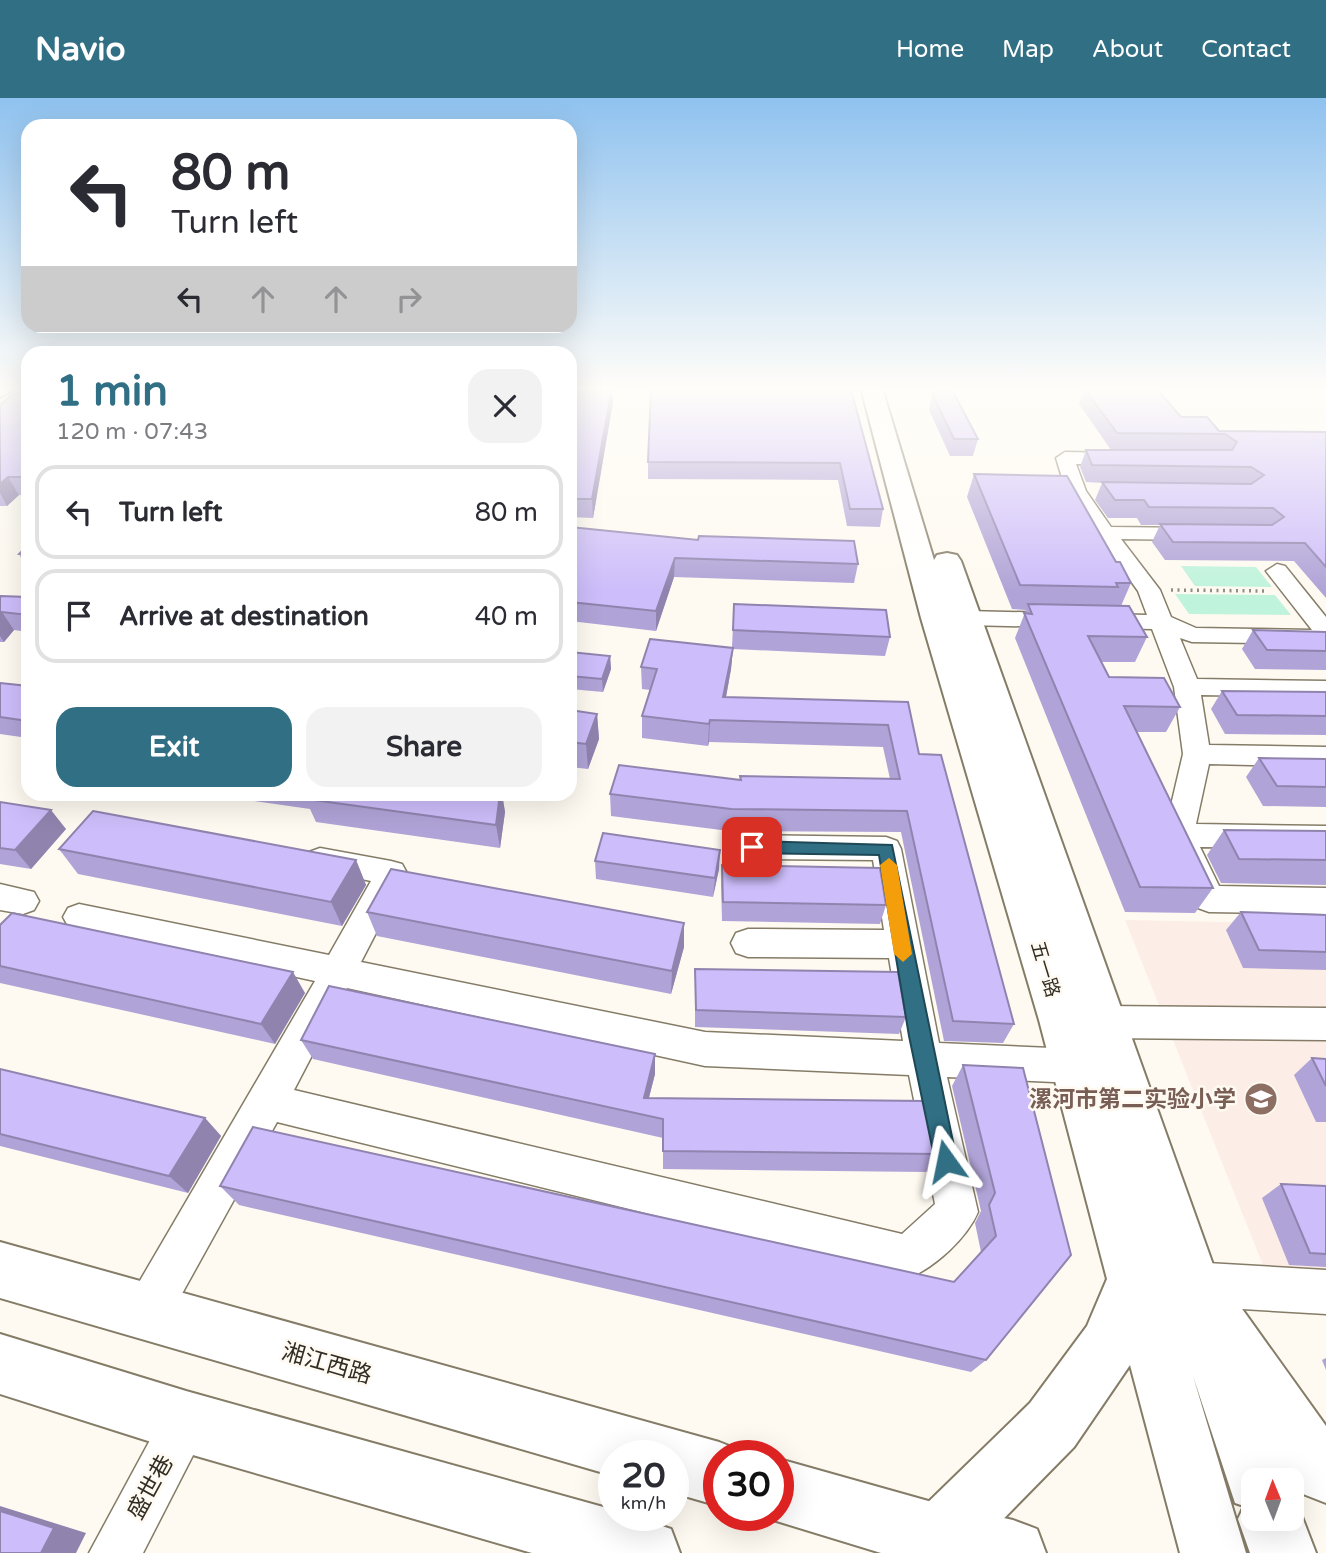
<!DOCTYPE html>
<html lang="en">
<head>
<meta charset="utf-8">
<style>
	body { margin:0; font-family:"Varela Round","Noto Sans SC",sans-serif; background:#f2f2f3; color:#2b2b33; height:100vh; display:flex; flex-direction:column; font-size:26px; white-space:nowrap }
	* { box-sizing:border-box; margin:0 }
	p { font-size:23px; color:#7c7c81 }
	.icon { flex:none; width:38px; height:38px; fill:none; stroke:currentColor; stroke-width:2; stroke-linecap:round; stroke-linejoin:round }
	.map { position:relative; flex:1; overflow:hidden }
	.panel { position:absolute; left:21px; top:248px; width:556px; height:455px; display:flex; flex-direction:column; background:#fff; border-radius:21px; box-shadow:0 7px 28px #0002 }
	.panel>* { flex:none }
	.banner { position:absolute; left:21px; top:21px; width:556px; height:214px; border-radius:21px; box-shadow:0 7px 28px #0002; background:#fff; color:#2b2b33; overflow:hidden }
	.needle { width:46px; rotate:359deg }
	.tools { position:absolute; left:1241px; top:1370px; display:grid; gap:14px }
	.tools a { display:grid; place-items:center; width:63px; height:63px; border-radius:14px; background:#fff; box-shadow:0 7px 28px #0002; font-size:35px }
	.speed { position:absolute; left:598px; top:1342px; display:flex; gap:14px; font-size:35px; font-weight:700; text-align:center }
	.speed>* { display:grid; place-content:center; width:91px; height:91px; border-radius:50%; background:#fff; box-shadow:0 7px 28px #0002; line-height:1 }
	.speed small { font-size:18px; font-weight:400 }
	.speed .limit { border:10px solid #d22; background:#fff; color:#111 }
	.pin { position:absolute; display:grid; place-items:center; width:60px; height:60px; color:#fff; margin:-30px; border-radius:14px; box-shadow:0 4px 10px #0006 }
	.me { position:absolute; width:77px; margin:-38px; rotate:348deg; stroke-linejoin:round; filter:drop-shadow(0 0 5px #0008) }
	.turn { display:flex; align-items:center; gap:24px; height:147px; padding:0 35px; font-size:32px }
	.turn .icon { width:91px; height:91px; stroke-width:2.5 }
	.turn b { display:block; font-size:49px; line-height:60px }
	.lanes { display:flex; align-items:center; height:66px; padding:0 35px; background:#0003; justify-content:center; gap:35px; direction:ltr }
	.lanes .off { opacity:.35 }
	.round { display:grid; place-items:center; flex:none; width:74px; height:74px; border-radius:21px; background:#f2f2f3 }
	.head { display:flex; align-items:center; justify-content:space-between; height:119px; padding:0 35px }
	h1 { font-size:42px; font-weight:700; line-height:52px; color:#306f84 }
	.button { display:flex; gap:14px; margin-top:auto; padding:14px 35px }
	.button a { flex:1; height:80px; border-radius:21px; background:#306f84; color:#fff; font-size:28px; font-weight:700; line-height:80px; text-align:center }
	.button a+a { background:#f2f2f3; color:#2b2b33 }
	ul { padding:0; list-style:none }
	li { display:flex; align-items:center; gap:21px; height:94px; margin:0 14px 10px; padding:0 21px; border:4px solid #e1e1e2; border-radius:21px }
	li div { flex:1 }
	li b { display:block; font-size:26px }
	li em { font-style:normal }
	header { display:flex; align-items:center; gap:42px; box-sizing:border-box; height:98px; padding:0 35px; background:#306f84; color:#fff }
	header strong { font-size:33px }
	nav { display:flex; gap:38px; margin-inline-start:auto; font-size:24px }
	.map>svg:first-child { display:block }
	.education { fill:#fcede7 }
	.green { fill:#c0f3db }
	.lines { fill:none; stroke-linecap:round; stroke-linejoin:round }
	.street-casing { stroke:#857c67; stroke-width:3 }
	.secondary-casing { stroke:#857c67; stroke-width:4 }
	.primary-casing { stroke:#857c67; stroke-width:4 }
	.path { stroke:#918d84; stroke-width:3.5; stroke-dasharray:2 4.5; stroke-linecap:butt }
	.street { fill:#fff; fill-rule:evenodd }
	.secondary { fill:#fff; fill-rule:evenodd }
	.primary { fill:#fff; fill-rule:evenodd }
	.wall { fill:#b0a3d7 }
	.shaded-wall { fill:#9084af }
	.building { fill:#cdbdfa; stroke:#9084af; stroke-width:2 }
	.route { fill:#306f84; stroke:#1f4856; stroke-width:2 }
	.slow { fill:#f59e0b }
	.labels { text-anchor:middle; stroke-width:5; stroke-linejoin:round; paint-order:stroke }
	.street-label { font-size:19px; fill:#312d25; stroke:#fefaf1 }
	.near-education-label { font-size:23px; font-weight:bold; fill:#785e54; stroke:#fefaf1; text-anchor:end }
	.near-street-label { font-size:23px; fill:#312d25; stroke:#fefaf1 }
</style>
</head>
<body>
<header>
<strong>Navio</strong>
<nav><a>Home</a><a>Map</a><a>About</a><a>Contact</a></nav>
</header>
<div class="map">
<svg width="1326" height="1455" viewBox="0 0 1326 1455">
	<rect width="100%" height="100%" fill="#fefaf1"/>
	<path class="education" d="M1125,822L1326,826V1180L1267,1177Z"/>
	<g class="green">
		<path d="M1181,468L1256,469L1272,489L1195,488Z"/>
		<path d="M1175,496L1275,497L1291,517L1189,516Z"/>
	</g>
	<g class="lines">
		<defs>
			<g id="street">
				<path d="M1065,354L1122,355L1131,361L1122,367L1076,366L1086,393L1111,429L1194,430L1204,436L1194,442L1121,441L1160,492L1171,519L1196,530L1312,532L1266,473L1277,466L1285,468L1326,519V546L1192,544L1180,540L1197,581L1326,583V599L1201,597L1209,647L1326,649V669L1209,666L1196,726L1326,728V750L1200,749L1219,788L1326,790V816L1209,814L1198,810L1164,737L1183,656L1174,589L1152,531L965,527L957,525L953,520L957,515L965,513L1147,517L1138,493L1066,393L1056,360Z"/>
				<path d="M752,737L886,739L897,743L901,751L939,945L1075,951L1088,956L1093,968L1088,980L1075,985L947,979L978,1114C967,1140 935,1169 909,1180L277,1024L163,1230L147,1236L131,1230L125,1214L131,1198L315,883L79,832L68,828L63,819L68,810L79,806L329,857L371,783L309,770L305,762L309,754L320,750L391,763L402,766L407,775L361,864L705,934L903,943L889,860L748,859L736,855L731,845L736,835L748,831L884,832L873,762L752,761L741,757L737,749L741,741ZM347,890L705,968L909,977L935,1106L902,1136L294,992Z"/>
				<path d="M0,786L34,794L39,803L34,812L23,816L0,812Z"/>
				<path d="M1102,908L1326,910V942L1102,940L1089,935L1084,924L1089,913Z"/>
				<path d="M1190,1164L1326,1172V1216L1190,1208L1175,1201L1168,1186L1175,1171Z"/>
				<path d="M186,1300L203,1307L210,1324L143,1455H89L169,1307Z"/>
			</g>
			<path id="secondary" d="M861,290H882L934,462L937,457L947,455L957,457L961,463L1226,1203L1240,1208L1326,1328V1405L1303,1396L1290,1381L1253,1382V1421H1292V1397L1294,1398L1316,1455H1250L1238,1421L1244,1408L1235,1405L1193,1278L1246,1455H1180L1130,1267L1074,1349L970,1455H913L906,1439L916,1416L1030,1305L1087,1228L1107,1181L1039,922L921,520Z"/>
			<g id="primary">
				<path d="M0,290H16L0,299Z"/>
				<path d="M0,1144L719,1344L742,1353L743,1358H719V1408L674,1395V1358H614V1378L0,1200Z"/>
				<path d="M0,1236L186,1293L614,1412V1418H632L671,1431L680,1455H532L186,1355L0,1296Z"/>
				<path d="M779,1361L939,1406L1013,1422L1037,1431L1046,1455H881L760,1418H779Z"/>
			</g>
		</defs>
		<use href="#street" class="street-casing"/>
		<use href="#secondary" class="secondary-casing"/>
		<use href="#primary" class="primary-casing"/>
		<path class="path" d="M1171,492L1267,493"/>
		<use href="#street" class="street"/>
		<use href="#secondary" class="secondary"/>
		<use href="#primary" class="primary"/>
	</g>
	<g class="wall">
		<path d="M570,290L613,304L593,420L570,419Z"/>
		<path d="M839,290L883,411L880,429L847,428L838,382L648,381V364Z"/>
		<path d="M1084,290L1181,319L1219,333L1326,334V500L1294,463L1165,462L1152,444L1160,427H1141L1137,420H1108L1095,402L1102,385L1086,384L1080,369L1086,352H1111L1079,306Z"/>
		<path d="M28,292V397H19L7,408H0V307Z"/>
		<path d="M932,296L978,341L973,358H950L929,312Z"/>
		<path d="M974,376L1116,464L1131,485L1121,508L1147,539L1135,564H1101L1109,579L1180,609L1166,634H1136L1213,790L1195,815L1125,814L1015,540L1026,512L1012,511L967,399Z"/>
		<path d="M570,429L858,466L854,485L674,479L656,533L570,523Z"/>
		<path d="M28,447V469H26L19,456Z"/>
		<path d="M0,498L28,499V534L14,532L4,544H0Z"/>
		<path d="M734,506L890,539L885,558L733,551L731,571L726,599L908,604L919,656L1014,926L1003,945L944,943L901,734L729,733L611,718L610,696L740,682V678L890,681L883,649L709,644L708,648L642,640V618L650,592L642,591L641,569L732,549Z"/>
		<path d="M1253,532L1326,534V572L1255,571L1242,551Z"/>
		<path d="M570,554L610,558L611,571L603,594L570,591Z"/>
		<path d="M0,585L28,588V640L0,636Z"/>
		<path d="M1222,593L1326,594V637L1225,636L1211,611Z"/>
		<path d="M570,612L597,616L599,641L588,671L570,669Z"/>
		<path d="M1259,660L1326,661V709L1263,708L1246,679Z"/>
		<path d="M204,696H502L505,714L500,750L316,724L310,711Z"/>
		<path d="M0,704L66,731L31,771L0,766Z"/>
		<path d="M1224,732L1326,733V787L1221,785L1207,757Z"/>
		<path d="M59,751L356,762L366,787L342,828L78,776Z"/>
		<path d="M595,763L719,771L713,799L596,781Z"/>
		<path d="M722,767L886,807L880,826L722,823L721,786Z"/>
		<path d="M367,814L684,849L671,896L377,838Z"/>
		<path d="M1241,814L1326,817V872L1243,870L1226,832Z"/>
		<path d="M0,827L305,895L275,946L0,885Z"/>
		<path d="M695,871L906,919L899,936L695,929Z"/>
		<path d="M301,942L655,956V976L649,1000L936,1056L926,1074L663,1071V1040L313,961Z"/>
		<path d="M1312,960L1326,961V1024H1316L1294,977Z"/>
		<path d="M963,967L1023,970L986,1262L971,1274L239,1107L220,1088L954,1184L981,1154L975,1125L981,1113L952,988Z"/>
		<path d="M0,971L205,1020L221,1038L188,1095L0,1048Z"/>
		<path d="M1281,1086L1326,1088V1169L1289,1167L1262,1100Z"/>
		<path d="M1326,1260V1272L1322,1262Z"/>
	</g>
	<g class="shaded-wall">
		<path d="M612,290L613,304L593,420L592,401Z"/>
		<path d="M8,379L19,397L7,408L0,395V386Z"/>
		<path d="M675,460L674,479L656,533V513Z"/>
		<path d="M2,514L14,532L4,544L0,538V516Z"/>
		<path d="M733,550L731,571L722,621L723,599Z"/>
		<path d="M610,558L611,571L603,594L602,581Z"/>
		<path d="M597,616L599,641L588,671L586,646Z"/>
		<path d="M710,622L709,644L708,648L709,626Z"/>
		<path d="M500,696H502L505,714L500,750L496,727Z"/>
		<path d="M51,712L66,731L31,771L15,752Z"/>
		<path d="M720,752L719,771L713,799L715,780Z"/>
		<path d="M356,762L366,787L342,828L331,804Z"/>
		<path d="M684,825V849L671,896L672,873Z"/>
		<path d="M293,874L305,895L275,946L261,926Z"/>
		<path d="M655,956V976L644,1018V1000Z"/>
		<path d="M205,1020L221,1038L188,1095L169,1078Z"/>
		<path d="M0,1408L86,1435L76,1455H41L0,1413Z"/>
	</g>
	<g class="building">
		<path d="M570,290H612L592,401H570Z"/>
		<path d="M651,290H839L852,295L883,411H850L840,365L648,364Z"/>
		<path d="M945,290H951L978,341H954L932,296Z"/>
		<path d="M1084,290H1156L1181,319H1207L1219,333L1326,334V469L1305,445L1173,444L1160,426L1272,427L1284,419L1273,410L1149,409L1144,402H1115L1102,384L1251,386L1264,377L1251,369L1092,367L1086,352H1232L1237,344L1225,336L1117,335Z"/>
		<path d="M28,292V379H8L0,386V307L13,296Z"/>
		<path d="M974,376L1067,378L1116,464H1120L1131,485H1116L1118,489L1020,487Z"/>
		<path d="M570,429L698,442L699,438L854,443L858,466L675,460L656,513L570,504Z"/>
		<path d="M28,447V457L19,456Z"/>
		<path d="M0,498L28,499V517L2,514L0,516Z"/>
		<path d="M734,506L886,512L890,539L733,532Z"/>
		<path d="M1028,506L1129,508L1147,539L1088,538L1109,579L1164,580L1180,609L1124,608L1213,790L1140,789L1024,515L1032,516Z"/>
		<path d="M1253,532L1326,534V553L1267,552Z"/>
		<path d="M650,541L733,550L723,599L908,604L919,656L941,657L1014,926L953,923L907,713L731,711L610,696L619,667L741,682L740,678L900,681L888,627L710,622L709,626L642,618L657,571L641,569Z"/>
		<path d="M570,554L610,558L602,581L570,578Z"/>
		<path d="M0,585L28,588V623L0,619Z"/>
		<path d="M1222,593L1326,594V618L1237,617Z"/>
		<path d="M570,612L597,616L586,646L570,644Z"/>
		<path d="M1259,660L1326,661V689L1277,688Z"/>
		<path d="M309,696H500L496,727L306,701Z"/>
		<path d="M0,704L51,712L15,752L0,750Z"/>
		<path d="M93,713L356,762L331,804L59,751Z"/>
		<path d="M1224,732L1326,733V762L1239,761Z"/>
		<path d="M603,735L720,752L715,780L595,763Z"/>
		<path d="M722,767L880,770L886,807L723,804Z"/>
		<path d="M391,771L684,825L672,873L367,814Z"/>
		<path d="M1241,814L1326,817V854L1259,852Z"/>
		<path d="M12,815L293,874L261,926L0,868V827Z"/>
		<path d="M695,871L898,874L906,919L696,912Z"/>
		<path d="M329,888L655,956L644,1000L925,1003L936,1056L663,1053V1021L301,942Z"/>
		<path d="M1312,960L1326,961V988Z"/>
		<path d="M963,967L1023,970L1071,1157L986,1262L220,1088L253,1029L954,1184L996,1138L989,1107L995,1095Z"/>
		<path d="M0,971L205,1020L169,1078L0,1036Z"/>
		<path d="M1281,1086L1326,1088V1156L1310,1155Z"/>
		<path d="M0,1413L54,1430L41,1455H0Z"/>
	</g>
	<linearGradient id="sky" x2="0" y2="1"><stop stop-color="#8fc2ef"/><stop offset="0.59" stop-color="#fffdf9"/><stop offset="1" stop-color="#fffdf9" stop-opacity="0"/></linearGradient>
	<rect width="1326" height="493" fill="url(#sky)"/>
	<path class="route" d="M752,743L892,747L957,1063L954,1071L946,1074L939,1071L935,1063L909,938L879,757L752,755L743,749Z"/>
	<path class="slow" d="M889,760L897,767L912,856L903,864L894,856L880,767Z"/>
	<defs>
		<symbol id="school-disc" viewBox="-11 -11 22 22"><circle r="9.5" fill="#8d6e63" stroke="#fefaf1"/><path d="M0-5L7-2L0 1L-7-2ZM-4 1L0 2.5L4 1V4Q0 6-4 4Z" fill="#fff"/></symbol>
	</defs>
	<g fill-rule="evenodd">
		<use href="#school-disc" x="1242" y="982" width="38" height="38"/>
	</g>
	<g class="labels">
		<g class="street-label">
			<text transform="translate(1046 871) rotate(73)" y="7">五一路</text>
		</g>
		<g class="near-education-label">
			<text x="1236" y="1009">漯河市第二实验小学</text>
		</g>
		<g class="near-street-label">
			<text transform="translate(327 1265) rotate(16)" y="8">湘江西路</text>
			<text transform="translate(150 1389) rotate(-61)" y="8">盛世巷</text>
		</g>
	</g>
</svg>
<div class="tools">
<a><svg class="needle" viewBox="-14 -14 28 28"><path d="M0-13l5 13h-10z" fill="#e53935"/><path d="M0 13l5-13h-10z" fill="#7c7c81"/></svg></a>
</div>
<div class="speed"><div>20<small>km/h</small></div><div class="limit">30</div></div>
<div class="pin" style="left:752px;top:749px;background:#d93025"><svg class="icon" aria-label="arrive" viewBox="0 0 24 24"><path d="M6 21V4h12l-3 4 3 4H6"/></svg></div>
<svg class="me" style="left:946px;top:1063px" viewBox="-20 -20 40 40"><path d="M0-17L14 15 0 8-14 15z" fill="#306f84" stroke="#fff" stroke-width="4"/></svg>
<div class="banner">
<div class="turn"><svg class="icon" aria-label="left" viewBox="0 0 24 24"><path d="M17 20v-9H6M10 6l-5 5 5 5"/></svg><div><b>80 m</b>Turn left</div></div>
<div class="lanes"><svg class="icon" aria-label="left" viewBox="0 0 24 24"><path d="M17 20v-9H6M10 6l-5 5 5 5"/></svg><svg class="icon off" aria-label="ahead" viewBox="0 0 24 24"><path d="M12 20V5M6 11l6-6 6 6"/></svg><svg class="icon off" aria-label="ahead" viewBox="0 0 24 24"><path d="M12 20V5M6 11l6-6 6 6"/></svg><svg class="icon off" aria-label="right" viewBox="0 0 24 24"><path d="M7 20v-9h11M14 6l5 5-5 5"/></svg></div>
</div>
<section class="panel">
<div class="head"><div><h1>1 min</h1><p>120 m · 07:43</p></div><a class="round"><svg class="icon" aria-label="close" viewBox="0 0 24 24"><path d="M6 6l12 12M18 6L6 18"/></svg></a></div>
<ul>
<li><svg class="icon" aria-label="left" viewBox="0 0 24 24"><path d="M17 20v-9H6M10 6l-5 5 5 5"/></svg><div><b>Turn left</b></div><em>80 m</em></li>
<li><svg class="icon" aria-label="arrive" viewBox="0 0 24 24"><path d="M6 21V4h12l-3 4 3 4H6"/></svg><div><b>Arrive at destination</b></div><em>40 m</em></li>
</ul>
<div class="button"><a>Exit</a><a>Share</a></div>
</section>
</div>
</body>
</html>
